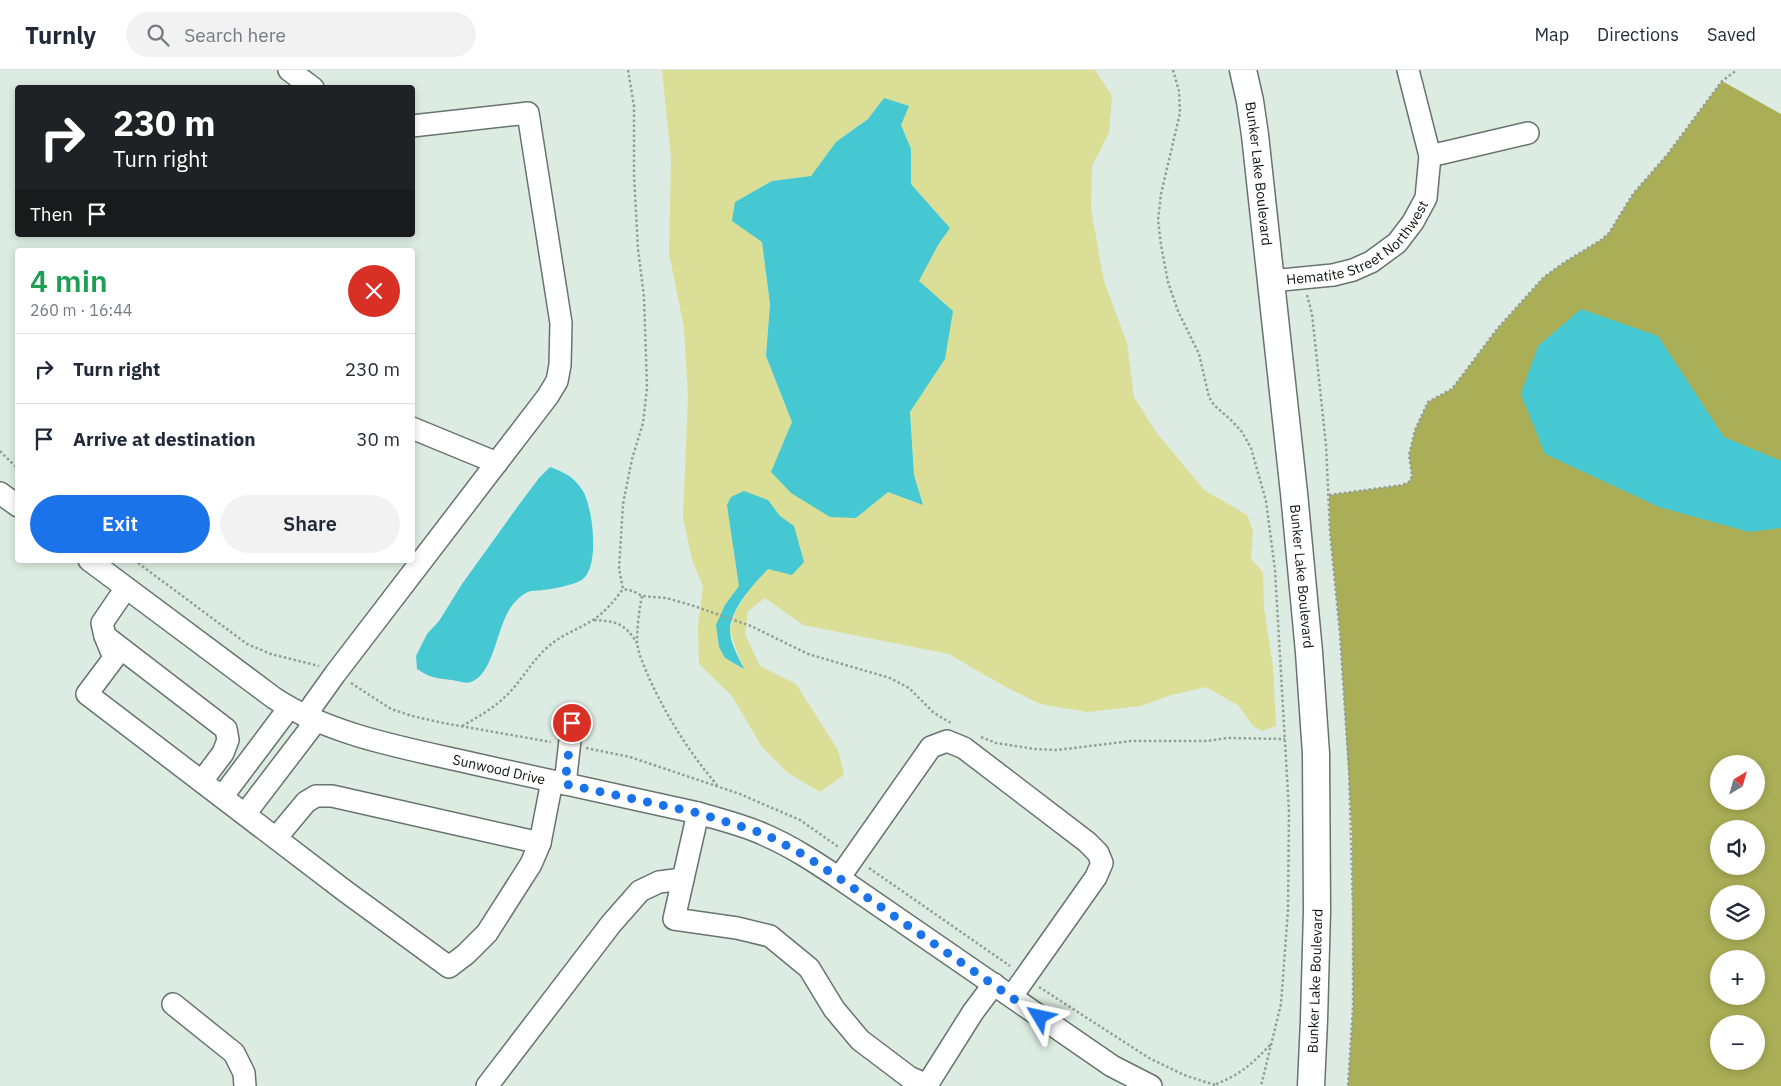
<!DOCTYPE html>
<html lang="en">
<head>
<meta charset="utf-8">
<style>
	body { margin:0; font-family:"IBM Plex Sans",sans-serif; background:#f2f2f3; color:#1f2937; height:100vh; display:flex; flex-direction:column; font-size:19px; white-space:nowrap }
	* { box-sizing:border-box; margin:0 }
	p { font-size:16px; color:#747a83 }
	.icon { flex:none; width:28px; height:28px; fill:none; stroke:currentColor; stroke-width:2; stroke-linecap:round; stroke-linejoin:round }
	.map { position:relative; flex:1; overflow:hidden }
	.side { position:absolute; left:15px; top:178px; width:400px; height:315px; display:flex; flex-direction:column; background:#fff; border-radius:5px; box-shadow:0 2px 8px #0003 }
	.side>* { flex:none }
	.hud { position:absolute; left:15px; top:15px; width:400px; height:152px; border-radius:5px; box-shadow:0 2px 8px #0003; background:#202124; color:#fff; overflow:hidden }
	.needle { width:32px; rotate:37deg }
	.fabs { position:absolute; left:1710px; top:685px; display:grid; gap:10px }
	.fabs a { display:grid; place-items:center; width:55px; height:55px; border-radius:50%; background:#fff; box-shadow:0 2px 8px #0003; font-size:25px }
	.pin { position:absolute; display:grid; place-items:center; width:42px; height:42px; color:#fff; margin:-21px; border:2px solid #fff; border-radius:50%; box-shadow:0 1px 5px #0007 }
	.me { position:absolute; width:55px; margin:-28px; rotate:306deg; stroke-linejoin:round; filter:drop-shadow(0 0 4px #0008) }
	.turn { display:flex; align-items:center; gap:18px; height:105px; padding:0 15px; font-size:22px }
	.turn .icon { width:65px; height:65px; stroke-width:2.5 }
	.turn b { display:block; font-size:35px; line-height:42px }
	.then { display:flex; align-items:center; height:48px; padding:0 15px; background:#0003; gap:10px; font-size:19px }
	.round { display:grid; place-items:center; flex:none; width:52px; height:52px; border-radius:26px; background:#f2f2f3 }
	.headline { display:flex; align-items:center; justify-content:space-between; height:85px; padding:0 15px }
	h1 { font-size:30px; font-weight:600; line-height:38px; color:#1e9e55 }
	.cta { display:flex; gap:10px; margin-top:auto; padding:10px 15px }
	.cta a { flex:1; height:58px; border-radius:30px; background:#1a73e8; color:#fff; font-size:20px; font-weight:600; line-height:58px; text-align:center }
	.cta a+a { background:#f2f2f3; color:#1f2937 }
	ul { padding:0; list-style:none }
	li { display:flex; align-items:center; gap:15px; height:70px; padding:0 15px; border-top:1px solid #e0e1e3 }
	li div { flex:1 }
	li b { display:block; font-size:19px }
	li em { font-style:normal }
	header { display:flex; align-items:center; gap:30px; box-sizing:border-box; height:70px; padding:0 25px; background:#fff; border-bottom:1px solid #e0e1e3 }
	header strong { font-size:24px }
	nav { display:flex; gap:28px; margin-inline-start:auto; font-size:18px }
	.search { width:350px; height:45px; background:#f2f2f3; display:flex; align-items:center; gap:12px; box-sizing:border-box; padding:0 18px; border-radius:28px; color:#747a83; font-size:19px }
	.map>svg:first-child { display:block }
	.green { fill:#dade96; fill-rule:evenodd }
	.forest { fill:#aaae56; fill-rule:evenodd }
	.water { fill:#45c8d2 }
	.lines { fill:none; stroke-linecap:round; stroke-linejoin:round }
	.minor-casing { stroke:#67746b; stroke-width:24 }
	.major-casing { stroke:#67746b; stroke-width:29 }
	.path { stroke:#939e96; stroke-width:2.5; stroke-dasharray:2.5 2.5; stroke-linecap:butt }
	.minor { stroke:#fff; stroke-width:21 }
	.major { stroke:#fff; stroke-width:26 }
	.route { stroke:#1a73e8; stroke-width:9; stroke-dasharray:0 16.2 }
	.labels { text-anchor:middle; stroke-width:5; stroke-linejoin:round; paint-order:stroke }
	.street-label { font-size:14px; fill:#0e130f; stroke:#fff }
</style>
</head>
<body>
<header>
<strong>Turnly</strong>
<div class="search"><svg class="icon" aria-label="search" viewBox="0 0 24 24"><circle cx="10" cy="10" r="6"/><path d="M15 15l6 6"/></svg>Search here</div>
<nav><a>Map</a><a>Directions</a><a>Saved</a></nav>
</header>
<div class="map">
<svg width="1781" height="1016" viewBox="0 0 1781 1016">
	<rect width="100%" height="100%" fill="#ddece2"/>
	<path class="green" d="M662,0H1095L1112,26L1109,63L1092,96L1091,139L1104,211L1127,273L1134,327L1156,362L1204,420L1247,445L1253,461L1251,489L1263,502L1264,538L1273,596L1276,656L1262,661L1253,656L1238,635L1206,617L1171,625L1141,636L1087,642L1040,634L1004,616L949,584L803,555L765,528L748,541L745,564L760,596L796,614L838,680L844,705L820,722L788,703L762,677L732,626L699,594L698,557L703,516L692,490L683,447L688,326L684,258L669,183L671,88ZM884,28L901,55L911,79V114L950,158L938,175L919,211L945,289L910,342L914,405L923,435L888,422L856,448L792,352L766,286L770,234L762,172L772,111L811,106L836,72L868,49ZM768,430L780,447L794,456L768,499L751,517L735,542L730,561L743,599L725,588L719,577L725,535L740,516L733,478Z"/>
	<path class="forest" d="M1722,11L1781,44V1016H1348L1353,937L1352,763L1340,565L1330,462L1329,425L1402,415L1409,412L1412,406L1409,385L1415,360L1428,332L1452,319L1498,258L1544,207L1565,192L1601,170L1609,163L1633,124L1667,85ZM1719,694H1756V731H1719ZM1719,759H1756V796H1719ZM1719,824H1756V861H1719ZM1719,889H1756V926H1719ZM1719,954H1756V991H1719Z"/>
	<g class="water">
		<path d="M884,28L909,36L901,55L911,79V114L950,158L938,175L919,211L953,241L945,289L910,342L914,405L923,435L888,422L856,448L830,447L791,423L771,402L792,352L766,286L770,234L762,172L732,151L735,132L772,111L811,106L836,72L868,49Z"/>
		<path d="M1581,239L1658,266L1724,367L1781,391V458L1749,462L1659,437L1545,384L1521,324L1538,276Z"/>
		<path d="M550,397C566,403 574,407 583,421C593,438 601,501 580,511C572,515 553,519 543,520C539,521 532,520 528,522C524,523 519,528 516,531C496,550 496,603 471,612C465,614 458,611 452,610C435,608 431,608 417,599L416,586L427,564L439,551L462,514L518,436L539,408Z"/>
		<path d="M744,421L768,430L780,446L794,456L804,492L792,505L768,499C754,514 729,540 730,562C731,575 739,588 744,599L725,588L719,577L716,555L725,535L739,516L727,435L731,427Z"/>
	</g>
	<g class="lines">
		<defs>
			<g id="minor">
				<path d="M289,0L313,18"/>
				<path d="M1430,86L1528,63"/>
				<path id="s1" d="M1271,211L1333,205L1353,200L1371,192L1397,173L1413,152L1426,128L1430,86L1408,0"/>
				<path d="M412,358L497,393"/>
				<path d="M0,423L18,436"/>
				<path id="s2" d="M89,490L274,628C331,666 410,679 475,694C550,711 624,727 698,743C721,750 744,755 765,765C791,776 815,792 839,808L1112,996L1151,1016"/>
				<path d="M126,518L102,553L105,566L114,588L87,624L345,821L449,897L466,884L487,863L531,794L540,773L552,711"/>
				<path d="M105,566L226,659L228,670L223,683L202,711"/>
				<path d="M305,646L335,604L548,326L557,311L560,295L561,253L528,43L412,56"/>
				<path d="M565,714L572,653"/>
				<path d="M222,727L289,638"/>
				<path d="M698,743L674,849L737,858L770,866L809,898L834,939L860,970L909,1007L927,1015L973,942L994,914"/>
				<path d="M245,744L316,651"/>
				<path d="M276,768L306,732L316,726H332L540,773"/>
				<path d="M839,808L931,677L947,671L964,678L1087,772L1098,783L1102,793L1096,807L1012,926"/>
				<path d="M173,934L234,983L244,1003L245,1016"/>
				<path d="M487,1016L611,854L640,821L659,812L683,809"/>
			</g>
			<g id="major">
				<path id="s3" d="M1243,0L1250,31L1255,65L1294,423L1309,582L1316,684L1317,841L1314,950L1311,1016"/>
			</g>
		</defs>
		<use href="#minor" class="minor-casing"/>
		<use href="#major" class="major-casing"/>
		<g class="path">
			<path d="M628,0L634,36V105L638,179L644,227L647,318L643,353L632,389L623,434L619,499L623,519L633,521L642,526L666,528L691,535L751,556L808,584L890,608L909,618L934,643L951,653"/>
			<path d="M1173,0L1179,21L1180,43L1161,124L1158,150L1161,175L1168,212L1178,241L1199,284L1209,327L1214,335L1231,350L1242,362L1251,378L1266,431L1275,500L1289,741L1288,840L1281,934L1261,1016"/>
			<path d="M1307,225L1312,244L1326,375L1330,462L1340,565L1349,700L1353,838V937L1348,1016"/>
			<path d="M0,381L18,399"/>
			<path d="M1329,425L1402,415L1409,412L1412,406L1409,385L1415,360L1428,332L1452,319L1498,258L1544,207L1565,192L1601,170L1609,163L1633,124L1667,85L1722,11L1737,0"/>
			<path d="M134,490L247,574L271,584L319,596"/>
			<path d="M642,526C639,541 637,557 637,572C638,584 645,598 649,608C667,647 689,682 717,715"/>
			<path d="M594,550C617,551 625,554 637,573"/>
			<path d="M351,613L391,639L412,646L443,653L551,672"/>
			<path d="M462,656C478,647 494,638 507,625C523,609 532,590 550,575C563,564 579,559 593,550C605,542 614,531 623,519"/>
			<path d="M981,667L996,673L1035,679L1057,680L1131,671H1207L1227,668L1285,669"/>
			<path d="M586,678L630,687L740,724L800,750L840,778"/>
			<path d="M869,798L1010,896"/>
			<path d="M1039,917L1149,988L1184,1005L1218,1016"/>
			<path d="M1216,1014C1240,1005 1253,993 1271,974"/>
		</g>
		<use href="#minor" class="minor"/>
		<use href="#major" class="major"/>
	</g>
	<g class="lines">
		<path class="route" d="M572,653L565,714L698,743L765,764L804,785L839,808L1040,947"/>
	</g>
	<g class="labels">
		<g class="street-label">
			<text dy="5" stroke="none"><textPath href="#s3" startOffset="105">Bunker Lake Boulevard</textPath></text>
			<text dy="5" stroke="none"><textPath href="#s1" startOffset="100">Hematite Street Northwest</textPath></text>
			<text dy="5" stroke="none"><textPath href="#s3" startOffset="510">Bunker Lake Boulevard</textPath></text>
			<text dy="5" stroke="none"><textPath href="#s2" startOffset="468">Sunwood Drive</textPath></text>
			<text transform="translate(1315 911) rotate(-88)" y="5">Bunker Lake Boulevard</text>
		</g>
	</g>
</svg>
<div class="fabs">
<a><svg class="needle" viewBox="-14 -14 28 28"><path d="M0-13l5 13h-10z" fill="#e53935"/><path d="M0 13l5-13h-10z" fill="#747a83"/></svg></a>
<a><svg class="icon" aria-label="sound" viewBox="0 0 24 24"><path d="M4 9h4l5-4v14l-5-4H4zM17 9q2 3 0 6"/></svg></a>
<a><svg class="icon" aria-label="layers" viewBox="0 0 24 24"><path d="M12 4l9 5-9 5-9-5zM3 14l9 5 9-5"/></svg></a>
<a>+</a>
<a>−</a>
</div>
<div class="pin" style="left:572px;top:653px;background:#d93025"><svg class="icon" aria-label="arrive" viewBox="0 0 24 24"><path d="M6 21V4h12l-3 4 3 4H6"/></svg></div>
<svg class="me" style="left:1040px;top:947px" viewBox="-20 -20 40 40"><path d="M0-17L14 15 0 8-14 15z" fill="#1a73e8" stroke="#fff" stroke-width="4"/></svg>
<div class="hud">
<div class="turn"><svg class="icon" aria-label="right" viewBox="0 0 24 24"><path d="M7 20v-9h11M14 6l5 5-5 5"/></svg><div><b>230 m</b>Turn right</div></div>
<div class="then">Then<svg class="icon" aria-label="arrive" viewBox="0 0 24 24"><path d="M6 21V4h12l-3 4 3 4H6"/></svg></div>
</div>
<section class="side">
<div class="headline"><div><h1>4 min</h1><p>260 m · 16:44</p></div><a class="round" style="background:#d93025;color:#fff"><svg class="icon" aria-label="close" viewBox="0 0 24 24"><path d="M6 6l12 12M18 6L6 18"/></svg></a></div>
<ul>
<li><svg class="icon" aria-label="right" viewBox="0 0 24 24"><path d="M7 20v-9h11M14 6l5 5-5 5"/></svg><div><b>Turn right</b></div><em>230 m</em></li>
<li><svg class="icon" aria-label="arrive" viewBox="0 0 24 24"><path d="M6 21V4h12l-3 4 3 4H6"/></svg><div><b>Arrive at destination</b></div><em>30 m</em></li>
</ul>
<div class="cta"><a>Exit</a><a>Share</a></div>
</section>
</div>
</body>
</html>
